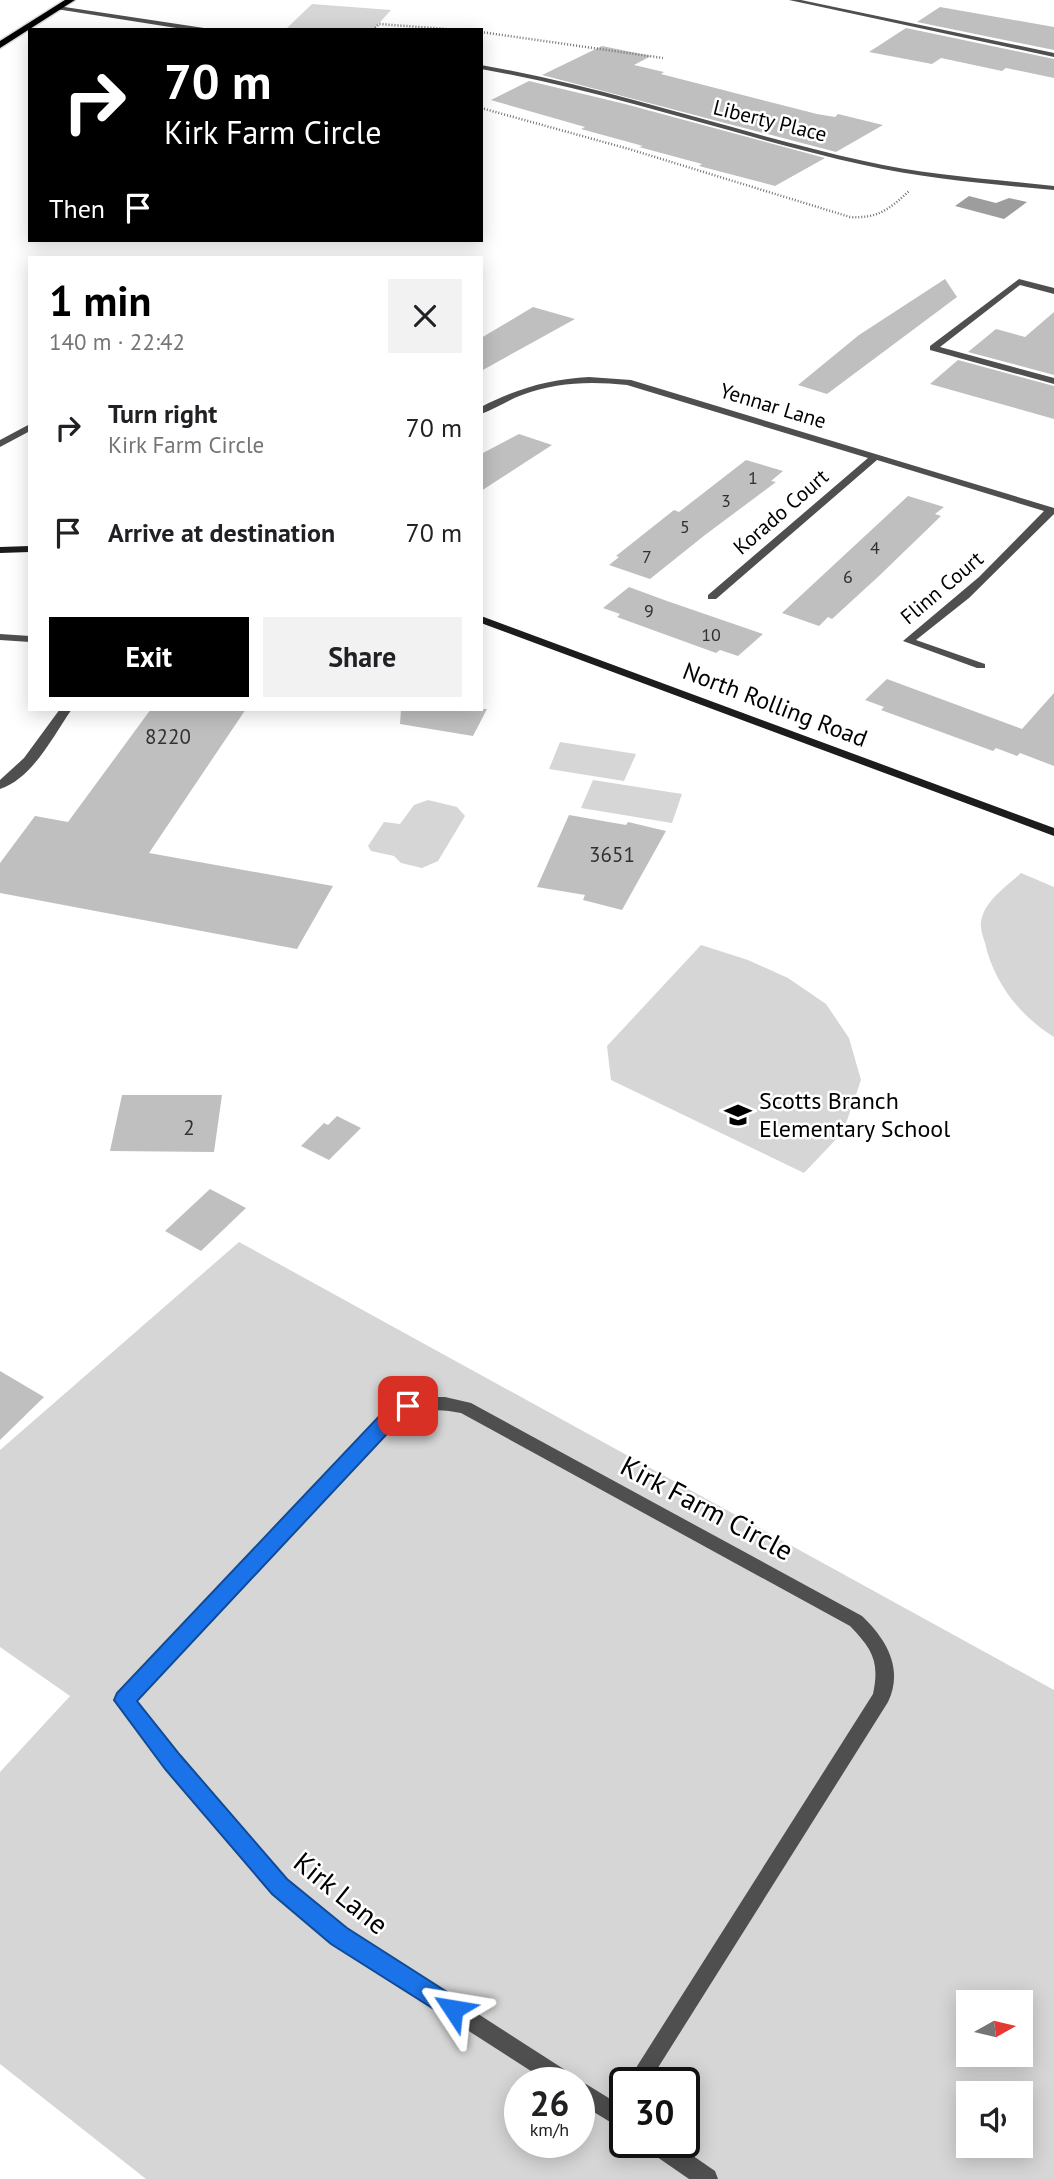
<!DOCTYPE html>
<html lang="en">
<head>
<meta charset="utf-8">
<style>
	body { margin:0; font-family:"PT Sans",sans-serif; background:#f2f2f2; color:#202124; height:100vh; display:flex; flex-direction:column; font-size:26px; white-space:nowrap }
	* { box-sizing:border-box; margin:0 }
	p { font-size:23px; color:#757577 }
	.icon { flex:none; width:38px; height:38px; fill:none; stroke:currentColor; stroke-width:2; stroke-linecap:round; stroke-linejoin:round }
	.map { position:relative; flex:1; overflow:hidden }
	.details { position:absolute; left:28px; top:256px; width:455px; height:455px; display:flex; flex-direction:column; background:#fff; border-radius:0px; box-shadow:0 4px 18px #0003 }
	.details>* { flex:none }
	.hud { position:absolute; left:28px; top:28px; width:455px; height:214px; border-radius:0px; box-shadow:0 4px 18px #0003; background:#000; color:#fff; overflow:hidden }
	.needle { width:46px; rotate:82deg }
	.buttons { position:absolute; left:956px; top:1990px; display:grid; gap:14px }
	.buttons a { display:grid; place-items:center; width:77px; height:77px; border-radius:0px; background:#fff; box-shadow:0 4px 18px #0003; font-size:35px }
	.speed { position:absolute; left:504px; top:2067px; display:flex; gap:14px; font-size:35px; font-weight:700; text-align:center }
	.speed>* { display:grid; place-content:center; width:91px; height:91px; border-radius:50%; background:#fff; box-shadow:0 4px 18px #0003; line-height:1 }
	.speed small { font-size:18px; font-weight:400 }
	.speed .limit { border:4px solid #111; border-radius:10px; background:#fff; color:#111 }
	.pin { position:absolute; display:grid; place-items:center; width:60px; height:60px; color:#fff; margin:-30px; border-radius:14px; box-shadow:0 4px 10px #0006 }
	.me { position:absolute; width:77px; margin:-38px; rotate:303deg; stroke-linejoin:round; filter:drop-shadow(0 0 5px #0008) }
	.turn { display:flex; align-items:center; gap:24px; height:147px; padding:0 21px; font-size:32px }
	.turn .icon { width:91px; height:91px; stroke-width:2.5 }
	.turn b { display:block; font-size:49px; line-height:60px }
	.then { display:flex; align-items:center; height:66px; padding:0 21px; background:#0003; gap:14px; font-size:26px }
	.round { display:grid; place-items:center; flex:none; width:74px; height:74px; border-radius:0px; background:#f2f2f2 }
	.head { display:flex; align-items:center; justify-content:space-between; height:119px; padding:0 21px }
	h1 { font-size:42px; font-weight:700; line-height:52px; color:#000 }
	.button { display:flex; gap:14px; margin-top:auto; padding:14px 21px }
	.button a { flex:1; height:80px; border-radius:0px; background:#000; color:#fff; font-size:28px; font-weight:700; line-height:80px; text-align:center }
	.button a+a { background:#f2f2f2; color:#202124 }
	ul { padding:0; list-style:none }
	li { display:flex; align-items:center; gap:21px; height:105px; padding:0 21px }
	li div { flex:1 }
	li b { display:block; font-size:26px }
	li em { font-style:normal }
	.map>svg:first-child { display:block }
	.green { fill:#d6d6d6; fill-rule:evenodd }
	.water { fill:#9d9d9d }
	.building { fill:#bfbfbf }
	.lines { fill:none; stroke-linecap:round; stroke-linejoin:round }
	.primary-casing { stroke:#dbdbdb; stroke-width:3 }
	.path { stroke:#717171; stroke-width:2.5; stroke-dasharray:1 2; stroke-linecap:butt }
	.lane { fill:#4f4f4f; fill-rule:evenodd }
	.street { fill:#4f4f4f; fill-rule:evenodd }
	.secondary { fill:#1c1c1c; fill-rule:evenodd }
	.primary { fill:#000; fill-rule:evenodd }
	.route { fill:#1a73e8; stroke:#114b97; stroke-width:2 }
	.labels { text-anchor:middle; stroke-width:5; stroke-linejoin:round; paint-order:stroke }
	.far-number-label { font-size:18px; fill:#303030 }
	.far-street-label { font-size:21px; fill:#000; stroke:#fff }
	.number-label { font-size:21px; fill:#303030 }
	.street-label { font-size:24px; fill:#000; stroke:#fff }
	.poi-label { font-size:24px; fill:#000; stroke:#fff; text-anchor:start }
	.near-street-label { font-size:28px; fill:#000; stroke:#fff }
</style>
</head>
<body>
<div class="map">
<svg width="1054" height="2179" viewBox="0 0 1054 2179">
	<rect width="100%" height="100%" fill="#fff"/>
	<g class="green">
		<path d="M312,4L391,10L373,30H285Z"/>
		<path d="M560,742L636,754L624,781L549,769Z"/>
		<path d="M593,780L682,794L672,823L581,808Z"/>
		<path d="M428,800L457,807L465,816L438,861L422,868L401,863L394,856L371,851L368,846L384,822L400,824L414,805Z"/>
		<path d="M1021,873L1054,887V1037C1020,1016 994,983 985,943C983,937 980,928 981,922C984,901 1006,887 1021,873Z"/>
		<path d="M701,945L748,960L788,978L826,1004L849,1038L861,1080L843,1132L804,1173L611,1080L607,1046Z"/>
		<path d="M239,1242L1054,1690V2179H146L0,2064V1772L70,1696L0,1647V1450ZM968,2002H1020V2054H968ZM520,2082H579V2142H520ZM625,2082H684V2142H625ZM968,2093H1020V2146H968Z"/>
	</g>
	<path class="water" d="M969,196L996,203L1009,198L1027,202L1004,219L955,206Z"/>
	<g class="building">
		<path d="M940,7L1054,27V50L917,22Z"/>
		<path d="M906,28L1054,59V78L1006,68L1002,71L941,58L932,64L869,52Z"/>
		<path d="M602,46L651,56L634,65L664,72L661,74L817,114L835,117L838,114L883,125L836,152L542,75Z"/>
		<path d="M529,81L625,104L825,158L775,186L699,166L702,164L639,147L643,146L581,129L585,127L491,100Z"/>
		<path d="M945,279L957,297L827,394L798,385L859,335Z"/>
		<path d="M533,307L575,319L481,371V338Z"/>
		<path d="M1054,312V375L968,352L996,329L1025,337Z"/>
		<path d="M958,360L1054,386V419L930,384Z"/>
		<path d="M519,434L552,445L481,491V454Z"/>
		<path d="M746,460L783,471L771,481L776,482L705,535L650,579L609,565L619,557L616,556L674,510L679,512Z"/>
		<path d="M908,496L944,507L935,514L941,516L880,575L832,619L828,617L819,626L782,613Z"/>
		<path d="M629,587L667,601L763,634L738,656L720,650L716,653L617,617L620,614L603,608Z"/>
		<path d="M887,679L1022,729L1054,693V766L1020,753L1017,756L996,748L993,751L881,710L884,707L865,700Z"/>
		<path d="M151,709H246L149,853L333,886L297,949L0,893V863L35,816L68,822Z"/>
		<path d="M401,709H487L473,736L400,724Z"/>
		<path d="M569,815L626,825L628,822L666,831L622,910L583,900L585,895L537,887Z"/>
		<path d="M122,1095H222L214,1152L110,1151Z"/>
		<path d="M337,1116L361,1128L329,1160L301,1146L324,1123L328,1125Z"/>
		<path d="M210,1189L246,1208L201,1251L165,1231Z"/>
		<path d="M0,1371L44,1397L0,1440Z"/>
	</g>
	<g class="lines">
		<defs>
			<path id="primary" d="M65,0H75L0,48V41Z"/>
		</defs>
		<use href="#primary" class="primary-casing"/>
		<g class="path">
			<path d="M373,30L379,24L460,30"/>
			<path d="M481,32L663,58"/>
			<path d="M481,108L629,149L850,217C877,219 890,209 909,191"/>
		</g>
		<g class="lane">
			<path d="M0,634L30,636V642L0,640Z"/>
			<path d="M60,709H72C53,736 33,778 0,789V780L24,758Z"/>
		</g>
		<g class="street">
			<path d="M789,0H801L1054,53V57Z"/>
			<path d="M58,6L204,28L207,30H189L56,9Z"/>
			<path d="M481,65C611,88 735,132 864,161C926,175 990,179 1054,186V190C990,184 926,179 864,165C735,136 611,92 481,69Z"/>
			<path d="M1019,279L1054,288V294L1020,285L940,347L1054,378V384L930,350V346Z"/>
			<path d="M589,377L631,380L1054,508V514L969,598L916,640L985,664V668H977L903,641L979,577L1044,511L877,460L716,599H708V595L868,458L627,385C591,381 556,382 522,395C508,400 495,409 481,414V407C515,389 550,379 589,377Z"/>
			<path d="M30,424V431L0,447V440Z"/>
			<path d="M427,1397H445L471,1403L862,1616C886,1639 904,1668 888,1702L649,2082H627L873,1694C880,1661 872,1649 850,1626L461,1413C438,1408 419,1409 398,1421L135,1700L180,1756L287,1879L346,1929L573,2075L576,2082L586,2084L625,2108V2131L579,2103V2082H548L332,1943L273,1893L166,1768L115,1700L118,1694L386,1411L404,1403Z"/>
			<path d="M644,2142H673L715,2171L718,2179H689L647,2150Z"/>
		</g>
		<g class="secondary">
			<path d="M30,546V552L0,553V547Z"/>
			<path d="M481,616L1054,828V836L481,623Z"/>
		</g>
		<use href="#primary" class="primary"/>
	</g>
	<path class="route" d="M408,1399L415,1401L417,1406L415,1411L399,1421L137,1701L180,1755L287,1879L347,1928L461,2001L464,2009L461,2017L453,2021L331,1944L272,1894L165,1769L114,1700L117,1693L385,1410Z"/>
	<defs>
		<symbol id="school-bare" viewBox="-9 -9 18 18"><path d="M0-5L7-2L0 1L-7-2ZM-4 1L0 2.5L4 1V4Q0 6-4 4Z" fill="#000" stroke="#fff" stroke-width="2.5" paint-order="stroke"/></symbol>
	</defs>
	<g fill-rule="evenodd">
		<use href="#school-bare" x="719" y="1096" width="38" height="38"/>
	</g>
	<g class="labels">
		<g class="far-number-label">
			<text x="753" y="484">1</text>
			<text x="726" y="507">3</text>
			<text x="685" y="533">5</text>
			<text x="875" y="554">4</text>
			<text x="647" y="563">7</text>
			<text x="848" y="583">6</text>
			<text x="649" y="617">9</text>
			<text x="711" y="641">10</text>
		</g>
		<g class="far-street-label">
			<text transform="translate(770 121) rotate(14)" y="7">Liberty Place</text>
			<text transform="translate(773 406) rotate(17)" y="7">Yennar Lane</text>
			<text transform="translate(781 512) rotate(-41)" y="7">Korado Court</text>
			<text transform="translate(942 588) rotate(-40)" y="7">Flinn Court</text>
		</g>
		<g class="number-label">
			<text x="168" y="744">8220</text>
			<text x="612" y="862">3651</text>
			<text x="189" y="1135">2</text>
		</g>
		<g class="street-label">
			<text transform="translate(775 705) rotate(21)" y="8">North Rolling Road</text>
		</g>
		<g class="poi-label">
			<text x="759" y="1109">Scotts Branch<tspan x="759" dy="28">Elementary School</tspan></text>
		</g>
		<g class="near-street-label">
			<text transform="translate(707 1508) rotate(28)" y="10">Kirk Farm Circle</text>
			<text transform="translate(341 1893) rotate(39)" y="10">Kirk Lane</text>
		</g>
	</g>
</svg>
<div class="buttons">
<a><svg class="needle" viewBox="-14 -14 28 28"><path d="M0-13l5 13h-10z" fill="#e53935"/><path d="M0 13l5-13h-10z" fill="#757577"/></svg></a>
<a><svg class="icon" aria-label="sound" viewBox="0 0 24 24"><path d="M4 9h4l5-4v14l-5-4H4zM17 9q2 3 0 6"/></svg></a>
</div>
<div class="speed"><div>26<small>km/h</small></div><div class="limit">30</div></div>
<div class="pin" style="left:408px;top:1406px;background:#d93025"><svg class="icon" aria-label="arrive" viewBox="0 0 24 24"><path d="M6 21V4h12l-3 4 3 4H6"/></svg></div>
<svg class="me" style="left:453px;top:2009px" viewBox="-20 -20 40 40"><path d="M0-17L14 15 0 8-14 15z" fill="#1a73e8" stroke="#fff" stroke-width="4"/></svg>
<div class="hud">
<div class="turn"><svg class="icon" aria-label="right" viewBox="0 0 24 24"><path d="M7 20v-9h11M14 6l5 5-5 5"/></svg><div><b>70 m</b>Kirk Farm Circle</div></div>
<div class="then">Then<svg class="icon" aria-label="arrive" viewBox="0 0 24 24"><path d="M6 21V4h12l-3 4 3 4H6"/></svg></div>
</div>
<section class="details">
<div class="head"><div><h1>1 min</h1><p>140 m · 22:42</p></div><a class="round"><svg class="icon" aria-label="close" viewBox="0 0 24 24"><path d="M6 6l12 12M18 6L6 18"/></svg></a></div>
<ul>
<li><svg class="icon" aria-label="right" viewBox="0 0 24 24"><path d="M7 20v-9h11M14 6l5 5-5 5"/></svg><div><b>Turn right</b><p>Kirk Farm Circle</p></div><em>70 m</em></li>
<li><svg class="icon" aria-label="arrive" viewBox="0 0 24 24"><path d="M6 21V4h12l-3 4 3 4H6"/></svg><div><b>Arrive at destination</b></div><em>70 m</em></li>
</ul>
<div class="button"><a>Exit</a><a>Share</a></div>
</section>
</div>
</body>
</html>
